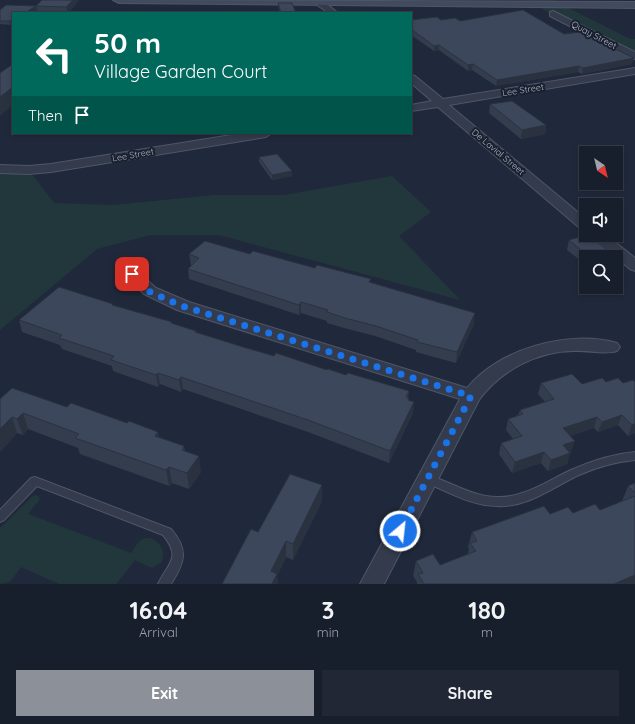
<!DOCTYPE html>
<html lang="en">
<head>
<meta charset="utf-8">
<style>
	body { margin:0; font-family:Quicksand,sans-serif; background:#212734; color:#f1f3f6; height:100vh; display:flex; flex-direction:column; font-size:15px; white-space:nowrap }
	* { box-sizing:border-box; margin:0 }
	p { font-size:13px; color:#9fa2a9 }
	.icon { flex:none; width:22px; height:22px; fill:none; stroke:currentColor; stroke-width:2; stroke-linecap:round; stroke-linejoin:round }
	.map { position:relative; height:584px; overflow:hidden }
	.sheet { display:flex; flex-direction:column; background:#181f2c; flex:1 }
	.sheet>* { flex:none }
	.hud { position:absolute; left:12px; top:12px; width:400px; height:122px; border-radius:0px; box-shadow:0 2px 6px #0003,0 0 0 1px #363d48; background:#00695c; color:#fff; overflow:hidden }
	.needle { width:26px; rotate:145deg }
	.tools { position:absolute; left:579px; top:146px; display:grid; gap:8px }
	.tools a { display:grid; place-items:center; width:44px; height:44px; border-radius:0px; background:#181f2c; box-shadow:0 2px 6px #0003,0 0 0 1px #363d48; font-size:20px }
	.pin { position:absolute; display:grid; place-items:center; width:34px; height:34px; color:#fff; margin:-17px; border-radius:8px; box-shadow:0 2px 6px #0006 }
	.me { position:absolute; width:44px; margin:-22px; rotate:28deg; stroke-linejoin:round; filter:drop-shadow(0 0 3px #0008) }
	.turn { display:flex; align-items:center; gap:14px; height:84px; padding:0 16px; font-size:18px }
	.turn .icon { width:52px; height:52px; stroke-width:2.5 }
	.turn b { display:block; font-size:28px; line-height:34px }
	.then { display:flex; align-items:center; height:38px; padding:0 16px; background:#0003; gap:8px; font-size:15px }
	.eta { display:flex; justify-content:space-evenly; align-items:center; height:68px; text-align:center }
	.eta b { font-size:24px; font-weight:800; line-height:28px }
	.action { display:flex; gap:8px; margin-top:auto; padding:8px 16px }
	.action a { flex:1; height:46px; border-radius:0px; background:#8c9099; color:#fff; font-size:16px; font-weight:800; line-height:46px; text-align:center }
	.action a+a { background:#212734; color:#f1f3f6 }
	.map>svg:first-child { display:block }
	.green { fill:#22373c }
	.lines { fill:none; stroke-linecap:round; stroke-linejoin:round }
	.lane-casing { stroke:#4f5666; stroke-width:2 }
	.street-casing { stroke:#4f5666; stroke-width:2 }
	.secondary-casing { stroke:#4f5666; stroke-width:2 }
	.lane { fill:#343b4c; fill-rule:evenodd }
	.street { fill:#343b4c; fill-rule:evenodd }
	.secondary { fill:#424a5f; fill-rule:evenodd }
	.wall { fill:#343d4e }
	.shaded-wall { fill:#2a3240 }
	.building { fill:#3c475b; stroke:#2a3240 }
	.route { stroke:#1a73e8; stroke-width:7; stroke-dasharray:0 12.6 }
	.labels { text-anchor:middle; stroke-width:4; stroke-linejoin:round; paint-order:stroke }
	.far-street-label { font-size:9px; fill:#afb6c8; stroke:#192130 }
</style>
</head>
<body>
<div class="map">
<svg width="635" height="584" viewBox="0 0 635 584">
	<rect width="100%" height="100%" fill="#20293b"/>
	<g class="green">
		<path d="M525,0H553L630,39H635V56Z"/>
		<path d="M0,173L32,174L54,203L113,205L215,195H284L392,176L431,212L399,236L460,300L219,235H150L97,249L0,330Z"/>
		<path d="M37,495L40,499L28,514L131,553C134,549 137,543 141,540C150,533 161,543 163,552C164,555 162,559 162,562L152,568L135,560L116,584H59L21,567L10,582L0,584V528L33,496Z"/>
	</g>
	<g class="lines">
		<defs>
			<g id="lane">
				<path d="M635,452V460C615,462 597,467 579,475C553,487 527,508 497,506C471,506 447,491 424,482L423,479L424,476L428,475C451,482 473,497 497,497C524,498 547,481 571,470C591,461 613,454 635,452Z"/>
				<path d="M35,477L171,529C189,550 185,562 171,584H158C168,563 182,558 163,535L37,486L4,520L0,522V510L31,478Z"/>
			</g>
			<g id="street">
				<path d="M317,1H323L338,13H329L317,5Z"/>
				<path d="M553,11L635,52V59L550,16V12Z"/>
				<path d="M635,68V74L449,105L586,219V230L581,229L438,107L411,111V105L432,101L411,83V75L415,76L443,99Z"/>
				<path d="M244,133H272L266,137L51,172L29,174L0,173V165L29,166L51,164Z"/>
				<path d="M590,235H606L635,258V271L630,269Z"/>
				<path d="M132,269L137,271L156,288L189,302L467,388C498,349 569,329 617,343L620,347L617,351C604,355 588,350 574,351C537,351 500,371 479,400L384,584H360L460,399L177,310L144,294L124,274L127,271Z"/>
			</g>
			<path id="secondary" d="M113,0L635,2V8L119,3Z"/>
		</defs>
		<use href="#lane" class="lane-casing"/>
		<use href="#street" class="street-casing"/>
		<use href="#secondary" class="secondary-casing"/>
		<use href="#lane" class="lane"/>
		<use href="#street" class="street"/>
		<use href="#secondary" class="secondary"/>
	</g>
	<g class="wall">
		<path d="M42,0H79L68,13H37V10L32,13H13L11,25L0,24V10L36,6Z"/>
		<path d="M278,3L296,13H280L278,6Z"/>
		<path d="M411,20H441L460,21L564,34L632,64L582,74L578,72L496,86L472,70L468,71L439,50L434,51L411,35Z"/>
		<path d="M490,104L546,125L545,134L521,139L489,113Z"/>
		<path d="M259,157L292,176L272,180L259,162Z"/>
		<path d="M569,240L607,257H586V265L567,250Z"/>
		<path d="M189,254H250L371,283L474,324L456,363L416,352V350L375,336L344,328L327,323V321L301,313L299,315L189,279L188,269L192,265H191Z"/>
		<path d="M113,304V305L172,322V323L196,332L243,347L327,370L409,391L408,397L409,398V400L413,413L389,463L308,432L183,389L181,392L160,384L158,387L113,371L112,366L62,349L60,345L22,332L19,320Z"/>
		<path d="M618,378L635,433L628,436L618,425L598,432L594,428L570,436L571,452L570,453L567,464L548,471L541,463L512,473L499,454L501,443L513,439L506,430L508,419L518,415L520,410L545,402L538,394L541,383L582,384L606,382Z"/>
		<path d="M0,399L67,407L127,423L158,432L159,437L184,446L185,451L201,472L189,489L172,483L169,486L80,454L78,448L28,429L23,435L17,433L0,452Z"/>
		<path d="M635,483V584H417V582L413,576L416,561L440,565L468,554L469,548L468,547L472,532L550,514L573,513L600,510L622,501L628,486Z"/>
		<path d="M322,501L293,560L286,557L277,576L278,584L258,532Z"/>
	</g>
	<g class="shaded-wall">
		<path d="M73,0H79L68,13L66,7Z"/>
		<path d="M36,6L37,10L32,13H25Z"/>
		<path d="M13,20V24L11,25L10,21Z"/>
		<path d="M439,45V50L434,51V46Z"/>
		<path d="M634,58L632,64L582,74L583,68Z"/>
		<path d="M473,64L472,70L468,71V65Z"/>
		<path d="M579,66L578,72L496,86L497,80Z"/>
		<path d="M13,87V105L0,116V97Z"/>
		<path d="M546,125L545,134L521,139L522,130Z"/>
		<path d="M292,171V176L272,180V175Z"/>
		<path d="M609,251L607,257H590Z"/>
		<path d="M301,302V313L299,315V305Z"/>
		<path d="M475,313L474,324L456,363L457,352Z"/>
		<path d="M158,373L160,384L158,387L156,375Z"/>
		<path d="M181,377L183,389L181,392L179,380Z"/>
		<path d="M414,402L413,413L389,463L390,451Z"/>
		<path d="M23,413L28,429L23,435L17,419Z"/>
		<path d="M622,415L618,425L598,432L602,422Z"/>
		<path d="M12,417L17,433L0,452V429Z"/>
		<path d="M597,417L594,428L560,439L563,428Z"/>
		<path d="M635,424V433L628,436L632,425Z"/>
		<path d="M158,432L161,448L155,436Z"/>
		<path d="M575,441L571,452L560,456L563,445Z"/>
		<path d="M544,452L541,463L512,473L515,462Z"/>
		<path d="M570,453L567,464L548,471L551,460Z"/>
		<path d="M199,456L201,472L189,489L187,473Z"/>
		<path d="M169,467L172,483L169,486L166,470Z"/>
		<path d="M322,485V501L293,560V544Z"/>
		<path d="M286,541V557L277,576L278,584H272L271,571Z"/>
		<path d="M635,575V584H614Z"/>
	</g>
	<g class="building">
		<path d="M42,0H73L66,7L36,6Z"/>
		<path d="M278,3H292L296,13H281Z"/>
		<path d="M6,5L36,6L25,13H13V20L10,21H0V10Z"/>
		<path d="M523,10L564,34L580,32L634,58L583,68L579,66L497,80L473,64L468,65L439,45L434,46L411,29V20L437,17L441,20L455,18L460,21Z"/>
		<path d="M13,64V87L0,97V73Z"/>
		<path d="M512,101L546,125L522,130L490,104Z"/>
		<path d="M277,154L292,171L272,175L259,157Z"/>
		<path d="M587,235L609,251L590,257L569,240Z"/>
		<path d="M205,241L250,254L253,251L315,268L317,265L371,279L369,282L475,313L457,352L417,342L418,340L376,326L345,318L327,312L328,310L301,302L299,305L188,269L199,258L189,254Z"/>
		<path d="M59,287L113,304L112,305L172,322L171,323L196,331L195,332L243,347L274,356L276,353L327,370L328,369L346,375L348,373L409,391L406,397L409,398L408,400L414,402L390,451L308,420L181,377L179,380L158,373L156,375L111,360L114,356L59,338L62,335L19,320Z"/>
		<path d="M572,374L582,384L602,378L606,382L618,378L623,383L633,380L635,382V424L632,425L622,415L602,422L597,417L563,428L575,441L563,445L570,453L551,460L544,452L515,462L501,443L522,436L508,419L523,414L520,410L554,399L541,383Z"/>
		<path d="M12,388L67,407L71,403L127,423L129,421L158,432L155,436L184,446L182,450L199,456L187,473L169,467L166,470L75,438L79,434L23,413L17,419L12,417L0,429V399Z"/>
		<path d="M290,474L322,485L293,544L286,541L271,571L277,574L272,584H222L251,529L258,532Z"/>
		<path d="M635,483V493L628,486Z"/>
		<path d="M635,496V575L614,584H424L418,574L423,573L416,561L433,554L440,565L476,551L470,543L477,541L472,532L544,506L550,514L568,507L573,513L595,504L600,510Z"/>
	</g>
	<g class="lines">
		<path class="route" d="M132,274L150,292L182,306L471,396L400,531"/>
	</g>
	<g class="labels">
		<g class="far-street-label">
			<text transform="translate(594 35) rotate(28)" y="3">Quay Street</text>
			<text transform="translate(523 90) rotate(-9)" y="3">Lee Street</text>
			<text transform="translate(498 152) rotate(40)" y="3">De Lavial Street</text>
			<text transform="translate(133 155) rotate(-10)" y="3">Lee Street</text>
		</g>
	</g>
</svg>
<div class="tools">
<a><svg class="needle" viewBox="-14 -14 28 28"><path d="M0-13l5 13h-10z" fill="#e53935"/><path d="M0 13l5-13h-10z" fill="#9fa2a9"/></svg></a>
<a><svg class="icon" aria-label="sound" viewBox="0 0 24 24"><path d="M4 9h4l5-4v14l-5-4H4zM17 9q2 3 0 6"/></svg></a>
<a><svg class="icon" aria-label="search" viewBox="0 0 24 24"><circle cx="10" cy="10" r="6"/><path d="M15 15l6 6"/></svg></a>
</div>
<div class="pin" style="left:132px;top:274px;background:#d93025"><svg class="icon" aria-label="arrive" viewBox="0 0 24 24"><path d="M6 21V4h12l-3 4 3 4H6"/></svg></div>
<svg class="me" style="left:400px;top:531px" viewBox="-20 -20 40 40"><circle r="17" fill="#1a73e8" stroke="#fff" stroke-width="3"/><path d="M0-11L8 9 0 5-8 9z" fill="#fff"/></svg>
<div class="hud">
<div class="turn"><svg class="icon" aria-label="left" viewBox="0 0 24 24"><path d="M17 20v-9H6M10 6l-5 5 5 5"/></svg><div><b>50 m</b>Village Garden Court</div></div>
<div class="then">Then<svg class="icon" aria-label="arrive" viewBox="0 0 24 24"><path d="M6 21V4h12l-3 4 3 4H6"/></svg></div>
</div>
</div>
<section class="sheet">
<div class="eta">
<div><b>16:04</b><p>Arrival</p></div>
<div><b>3</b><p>min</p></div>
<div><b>180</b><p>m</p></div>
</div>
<div class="action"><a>Exit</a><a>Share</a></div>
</section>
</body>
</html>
